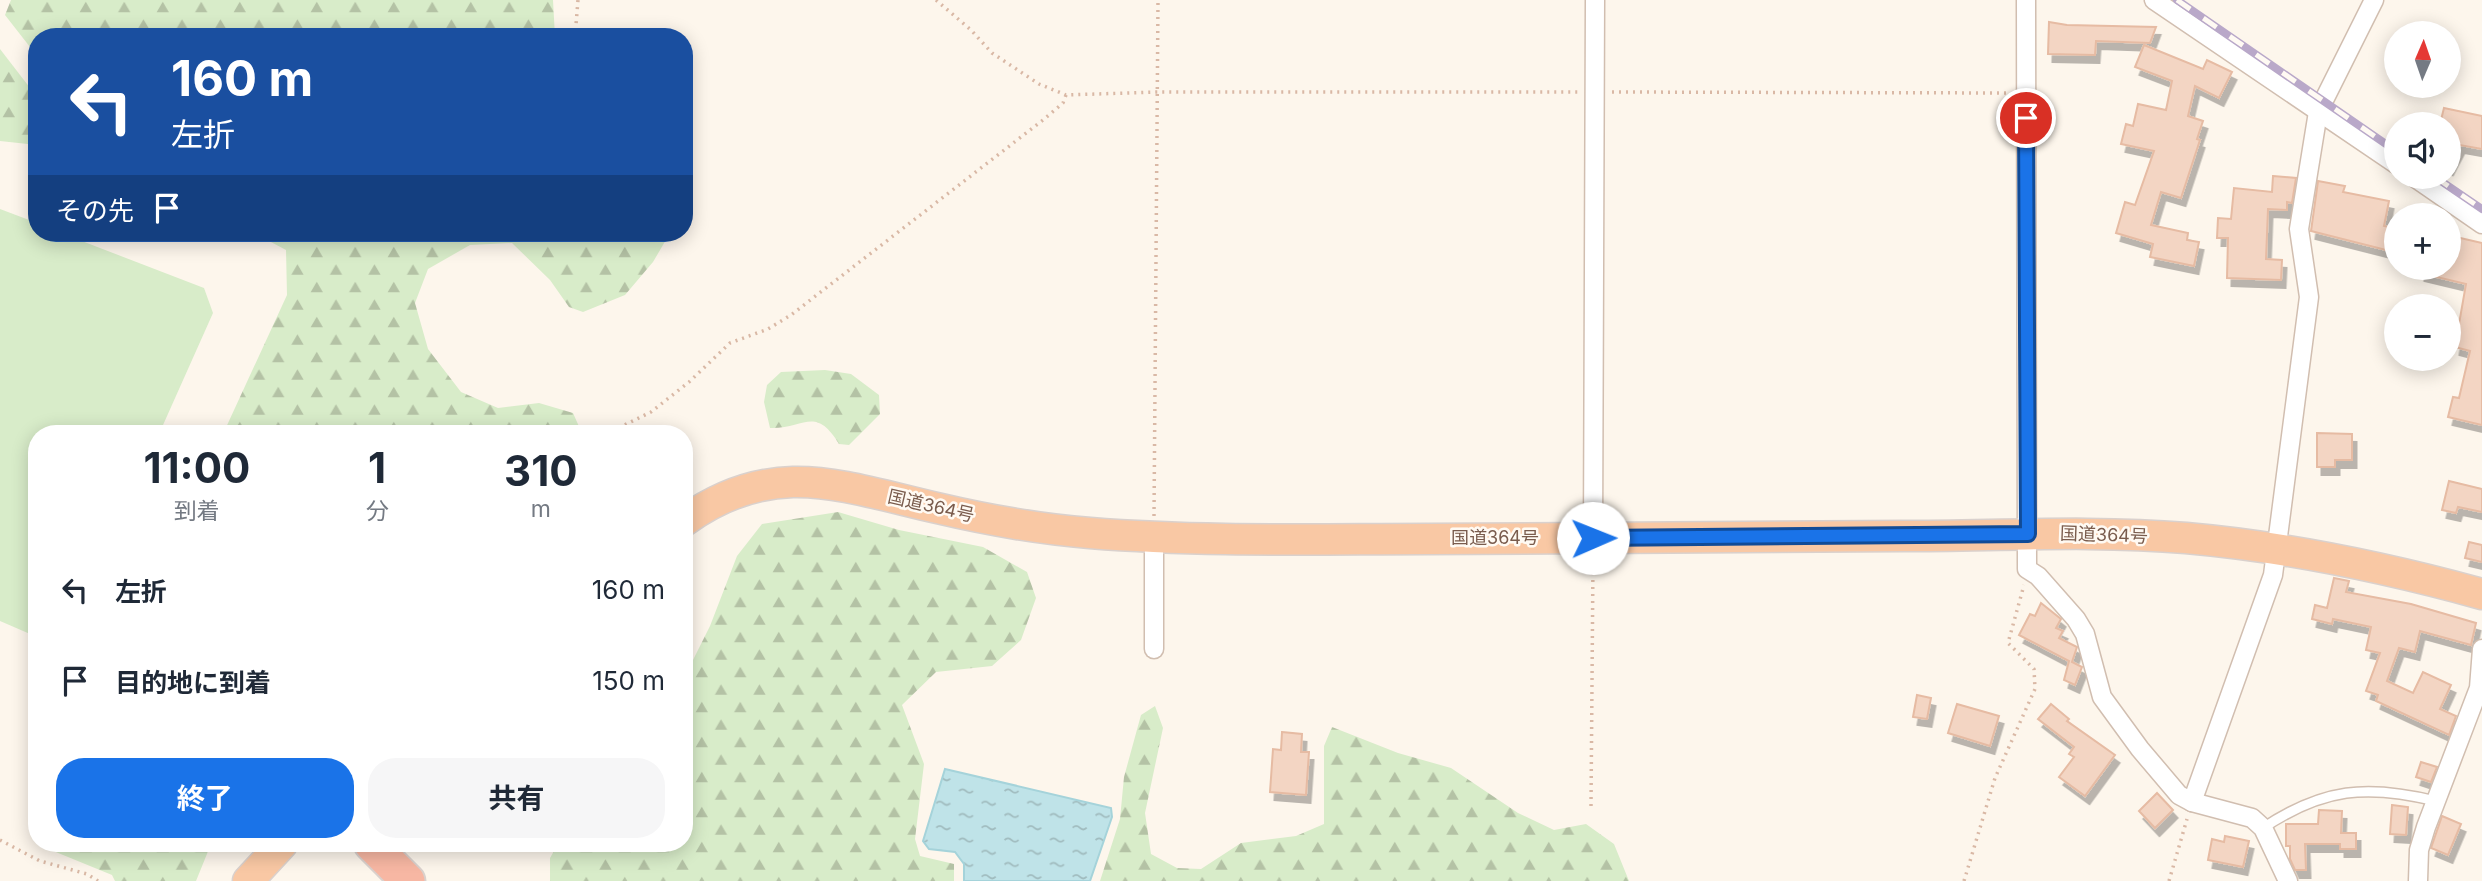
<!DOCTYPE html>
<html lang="ja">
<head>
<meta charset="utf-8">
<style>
	body { margin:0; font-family:Inter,"Noto Sans JP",sans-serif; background:#f6f6f7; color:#1f2937; height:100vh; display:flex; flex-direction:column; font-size:26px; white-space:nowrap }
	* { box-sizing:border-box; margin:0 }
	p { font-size:23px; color:#747a83 }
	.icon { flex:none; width:38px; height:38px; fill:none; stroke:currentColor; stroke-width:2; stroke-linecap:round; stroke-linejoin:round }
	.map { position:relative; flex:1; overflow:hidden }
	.drawer { position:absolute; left:28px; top:425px; width:665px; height:427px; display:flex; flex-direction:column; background:#fff; border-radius:28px; box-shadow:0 4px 18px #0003 }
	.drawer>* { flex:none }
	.guide { position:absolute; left:28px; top:28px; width:665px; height:214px; border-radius:28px; box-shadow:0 4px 18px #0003; background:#1a4fa0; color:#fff; overflow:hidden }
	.needle { width:46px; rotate:2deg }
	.controls { position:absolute; left:2384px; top:21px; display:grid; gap:14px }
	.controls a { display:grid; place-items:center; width:77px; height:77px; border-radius:50%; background:#fff; box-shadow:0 4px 18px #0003; font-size:35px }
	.pin { position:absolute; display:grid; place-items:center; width:60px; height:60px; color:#fff; margin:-30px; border:4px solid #fff; border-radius:50%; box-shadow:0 2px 7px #0007 }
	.me { position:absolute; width:77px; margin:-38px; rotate:89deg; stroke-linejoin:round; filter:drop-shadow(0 0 5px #0008) }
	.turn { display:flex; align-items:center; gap:24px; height:147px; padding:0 28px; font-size:32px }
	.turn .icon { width:91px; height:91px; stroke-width:2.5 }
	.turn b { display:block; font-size:49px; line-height:60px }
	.then { display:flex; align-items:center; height:66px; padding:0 28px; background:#0003; gap:14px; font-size:26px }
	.eta { display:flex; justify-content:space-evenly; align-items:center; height:119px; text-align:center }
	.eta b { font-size:42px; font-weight:700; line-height:49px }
	.action { display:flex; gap:14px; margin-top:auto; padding:14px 28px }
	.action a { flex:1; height:80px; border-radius:28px; background:#1a73e8; color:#fff; font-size:28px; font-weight:700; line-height:80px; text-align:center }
	.action a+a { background:#f6f6f7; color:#1f2937 }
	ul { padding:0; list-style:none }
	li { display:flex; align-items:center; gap:21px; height:91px; padding:0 28px }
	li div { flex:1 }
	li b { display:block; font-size:26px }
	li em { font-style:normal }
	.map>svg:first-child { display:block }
	.green { fill:#d8ecc9 }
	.forest { fill:url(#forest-firs) }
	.water { fill:url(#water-ripples); stroke:#a5d3da; stroke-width:2 }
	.building { fill:#f3d5c3; stroke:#e6bba3; stroke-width:2; filter:url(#shadow) }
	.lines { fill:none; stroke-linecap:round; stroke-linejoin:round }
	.service-casing { stroke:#d1beb0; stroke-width:12 }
	.minor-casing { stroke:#d1beb0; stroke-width:21 }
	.trunk-casing { stroke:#dad1cd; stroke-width:33 }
	.motorway-casing { stroke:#dad1cd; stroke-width:37 }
	.path { stroke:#d9b8a5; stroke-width:3.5; stroke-dasharray:2 5; stroke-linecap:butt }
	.service { stroke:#fff; stroke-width:9 }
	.minor { stroke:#fff; stroke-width:18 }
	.trunk { stroke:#f9c8a4; stroke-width:30 }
	.motorway { stroke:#f7b7a3; stroke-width:33 }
	.rail-casing { stroke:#b9a8c9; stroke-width:8 }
	.rail { stroke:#fffaf3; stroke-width:5; stroke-dasharray:16; stroke-linecap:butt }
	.route-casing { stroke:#114b97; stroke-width:18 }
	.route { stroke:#1a73e8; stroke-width:12 }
	.labels { text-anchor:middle; stroke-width:5; stroke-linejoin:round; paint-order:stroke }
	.street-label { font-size:18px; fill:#7a5c4d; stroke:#fffaf3 }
</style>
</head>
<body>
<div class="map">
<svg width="2482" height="881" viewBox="0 0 2482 881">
	<defs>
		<pattern id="forest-firs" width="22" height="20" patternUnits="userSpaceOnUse" patternTransform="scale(1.75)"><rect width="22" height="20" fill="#d8ecc9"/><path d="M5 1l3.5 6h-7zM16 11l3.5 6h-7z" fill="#b4c2a5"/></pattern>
		<pattern id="water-ripples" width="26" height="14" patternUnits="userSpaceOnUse" patternTransform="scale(1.75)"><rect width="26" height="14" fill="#bfe3e8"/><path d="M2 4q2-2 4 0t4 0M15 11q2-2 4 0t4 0" fill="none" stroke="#a0bbbe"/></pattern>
		<filter id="shadow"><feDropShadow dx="4.5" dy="8" stdDeviation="0" flood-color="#0004"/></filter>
	</defs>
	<rect width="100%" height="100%" fill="#fdf6ec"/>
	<path class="green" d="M0,209L37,223V233H61L204,288L213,313L159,434H37V637L0,621Z"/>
	<g class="forest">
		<path d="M11,0H553L555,37H37V56L5,15Z"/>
		<path d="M0,49L37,97V145L0,141Z"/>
		<path d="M254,233H670L653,262L625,295L583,312L569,307L550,280L512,243L470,245L428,269L415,303L428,349L461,392L498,408L539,403L573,413L581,431L577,434H223L287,295L286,250Z"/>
		<path d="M825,370L851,374L879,395L880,414L849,445L839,444C815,405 805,429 770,428L764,402L767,385L781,372Z"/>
		<path d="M838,512L899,530L983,547L1027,572L1036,598L1021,640L992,666L936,672L902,705L924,764L915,839L920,856L954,864V881H550V858L558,844H684V678L710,626L737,556L762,524Z"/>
		<path d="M1155,706L1163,728L1145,813L1151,854L1177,868L1201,869L1241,843L1296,836L1324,824V746L1332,727L1398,753L1451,768L1518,813L1554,830L1586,824L1614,844L1629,881H1100L1120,819L1124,777L1141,715Z"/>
		<path d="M45,844H211L196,881H115L112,875L46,848Z"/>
	</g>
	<path class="water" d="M945,769L1111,808L1112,817L1090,881H964V864L955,852L929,849L923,841Z"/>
	<g class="building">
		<path d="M2049,22L2067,25L2156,27L2150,43L2096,41L2095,55L2048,54Z"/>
		<path d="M2144,45L2203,69L2207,60L2232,72L2219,98L2195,86L2188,116L2203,121L2197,139L2200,140L2181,198L2161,192L2151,225L2188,233L2187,240L2199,242L2194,266L2150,257L2153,244L2116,233L2125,202L2135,205L2154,151L2121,144L2126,124L2133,126L2138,104L2166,110L2172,81L2135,67Z"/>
		<path d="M2444,108L2482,116V149L2460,145L2448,168V124H2440Z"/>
		<path d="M2273,176L2296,178L2292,203L2287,202V210L2268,209L2266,259L2282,260L2281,280L2227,278L2228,238H2217L2218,218L2231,219L2234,188L2272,192Z"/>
		<path d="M2318,181L2345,186L2343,192L2389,201L2384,226L2395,228L2390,251L2311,231Z"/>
		<path d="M2456,237L2482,243V425L2448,417L2453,397L2459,398L2470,351L2455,347L2466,284L2420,273L2421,268H2448V254L2452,255Z"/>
		<path d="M2317,433L2352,434V460H2335V467H2317Z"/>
		<path d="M2449,481L2482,489V512L2458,507L2456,513L2442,510Z"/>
		<path d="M2469,542L2482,545V562L2465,558Z"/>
		<path d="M2334,578L2349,581L2346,592L2411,604L2476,623L2471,645L2420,631L2415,652L2399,648L2387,681L2413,693L2423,672L2451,685L2440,709L2456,716L2449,735L2376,701L2378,695L2366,691L2380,653L2366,650L2371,627L2333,619L2332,624L2312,619L2315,605L2327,608Z"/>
		<path d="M2041,603L2061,619L2056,628L2063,631L2059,638L2077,647L2072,662L2082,667L2075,685L2064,680L2069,661L2019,635L2030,614L2035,616Z"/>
		<path d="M1917,695L1931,698L1927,719L1913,717Z"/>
		<path d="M1957,704L1999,716L1990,746L1948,733Z"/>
		<path d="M2051,704L2069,719L2067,721L2115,755L2085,796L2059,777L2074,757L2069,754L2074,747L2038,719Z"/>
		<path d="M1282,732L1302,734L1301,752H1309L1306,795L1270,792L1273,749L1281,750Z"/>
		<path d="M2421,762L2437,767L2431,782L2416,777Z"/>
		<path d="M2157,793L2173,810L2155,828L2139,811Z"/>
		<path d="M2392,805L2408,807L2406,835L2390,834Z"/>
		<path d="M2319,810L2342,811L2341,833H2356V849H2340V844H2305L2306,870H2295L2290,859V846H2286V824H2318Z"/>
		<path d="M2442,816L2461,824L2448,855L2431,848Z"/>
		<path d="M2225,836L2249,841L2243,867L2208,860L2212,839L2224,842Z"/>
	</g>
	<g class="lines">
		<defs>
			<path id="service" d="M2263,828C2323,788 2367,784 2436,801"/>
			<g id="minor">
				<path d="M2026,0L2027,569L2038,576L2076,619L2085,634L2102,697L2140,749L2179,795L2192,802L2252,818L2263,828L2288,881"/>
				<path d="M2154,0L2396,164"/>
				<path d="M2414,177L2482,224"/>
				<path d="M1154,537V649"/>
				<path d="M1593,538L1595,0"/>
				<path d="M2192,802L2273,575L2309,297L2299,229L2318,112L2374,0"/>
				<path d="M2418,881L2419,850L2426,827L2479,688L2482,649"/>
			</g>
			<g id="trunk">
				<path d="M684,521C773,457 841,486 937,508C988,520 1039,529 1090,533C1203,542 1316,539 1428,539C1587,537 1745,536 1903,536C1998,536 2092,530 2186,538C2288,547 2384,567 2482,594"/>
				<path d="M248,881L282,844"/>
			</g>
			<path id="motorway" d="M371,844L408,881"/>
		</defs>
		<use href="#service" class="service-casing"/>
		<use href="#minor" class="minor-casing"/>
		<use href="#trunk" class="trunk-casing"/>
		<use href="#motorway" class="motorway-casing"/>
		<g class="path">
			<path d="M936,0L971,30L992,53L1039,84L1066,95L1157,92H1580"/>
			<path d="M575,37L578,0"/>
			<path d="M1612,92L2010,93"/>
			<path d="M606,434L651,412L689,382L730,343L768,329L791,315L1043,120L1063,103L1066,95"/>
			<path d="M1154,516L1158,0"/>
			<path d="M1591,806L1593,560"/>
			<path d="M0,840L40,861L87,874L98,881"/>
			<path d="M1964,881L1995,778L2035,689L2034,669L2008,643L2024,585"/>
			<path d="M2169,881L2187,819"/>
		</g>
		<use href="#service" class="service"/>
		<use href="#minor" class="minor"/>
		<use href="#trunk" class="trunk"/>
		<use href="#motorway" class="motorway"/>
		<defs>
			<g id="rail">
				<path d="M2177,0L2396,151"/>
				<path d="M2435,177L2482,209"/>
			</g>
		</defs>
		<use href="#rail" class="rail-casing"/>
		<use href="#rail" class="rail"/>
	</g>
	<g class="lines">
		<defs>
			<path id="route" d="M1593,538L2028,534L2026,118"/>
		</defs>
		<use href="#route" class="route-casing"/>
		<use href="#route" class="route"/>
	</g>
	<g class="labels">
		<g class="street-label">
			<text transform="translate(931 506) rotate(13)" y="6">国道364号</text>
			<text transform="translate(2104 535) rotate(2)" y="6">国道364号</text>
			<text x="1495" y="544">国道364号</text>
		</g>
	</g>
</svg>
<div class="controls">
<a><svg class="needle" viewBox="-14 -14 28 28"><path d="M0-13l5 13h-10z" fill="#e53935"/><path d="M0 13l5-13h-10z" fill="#747a83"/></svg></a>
<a><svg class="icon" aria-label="sound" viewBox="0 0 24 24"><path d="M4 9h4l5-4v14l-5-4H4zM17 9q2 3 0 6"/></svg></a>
<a>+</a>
<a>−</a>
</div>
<div class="pin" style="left:2026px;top:118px;background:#d93025"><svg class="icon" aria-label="arrive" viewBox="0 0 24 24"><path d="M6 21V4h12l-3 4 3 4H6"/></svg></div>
<svg class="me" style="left:1593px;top:538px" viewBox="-20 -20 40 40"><circle r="19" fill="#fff"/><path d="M0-13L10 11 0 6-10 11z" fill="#1a73e8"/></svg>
<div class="guide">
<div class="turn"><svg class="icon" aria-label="left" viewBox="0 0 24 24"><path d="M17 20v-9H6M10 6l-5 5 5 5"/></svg><div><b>160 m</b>左折</div></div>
<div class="then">その先<svg class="icon" aria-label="arrive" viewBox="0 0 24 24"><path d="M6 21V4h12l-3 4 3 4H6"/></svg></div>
</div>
<section class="drawer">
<div class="eta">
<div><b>11:00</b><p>到着</p></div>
<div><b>1</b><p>分</p></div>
<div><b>310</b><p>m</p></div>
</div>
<ul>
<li><svg class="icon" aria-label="left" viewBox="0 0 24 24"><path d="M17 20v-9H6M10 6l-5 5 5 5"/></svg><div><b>左折</b></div><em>160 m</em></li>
<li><svg class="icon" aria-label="arrive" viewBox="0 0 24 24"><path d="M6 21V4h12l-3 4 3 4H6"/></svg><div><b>目的地に到着</b></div><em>150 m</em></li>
</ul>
<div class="action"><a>終了</a><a>共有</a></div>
</section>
</div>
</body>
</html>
